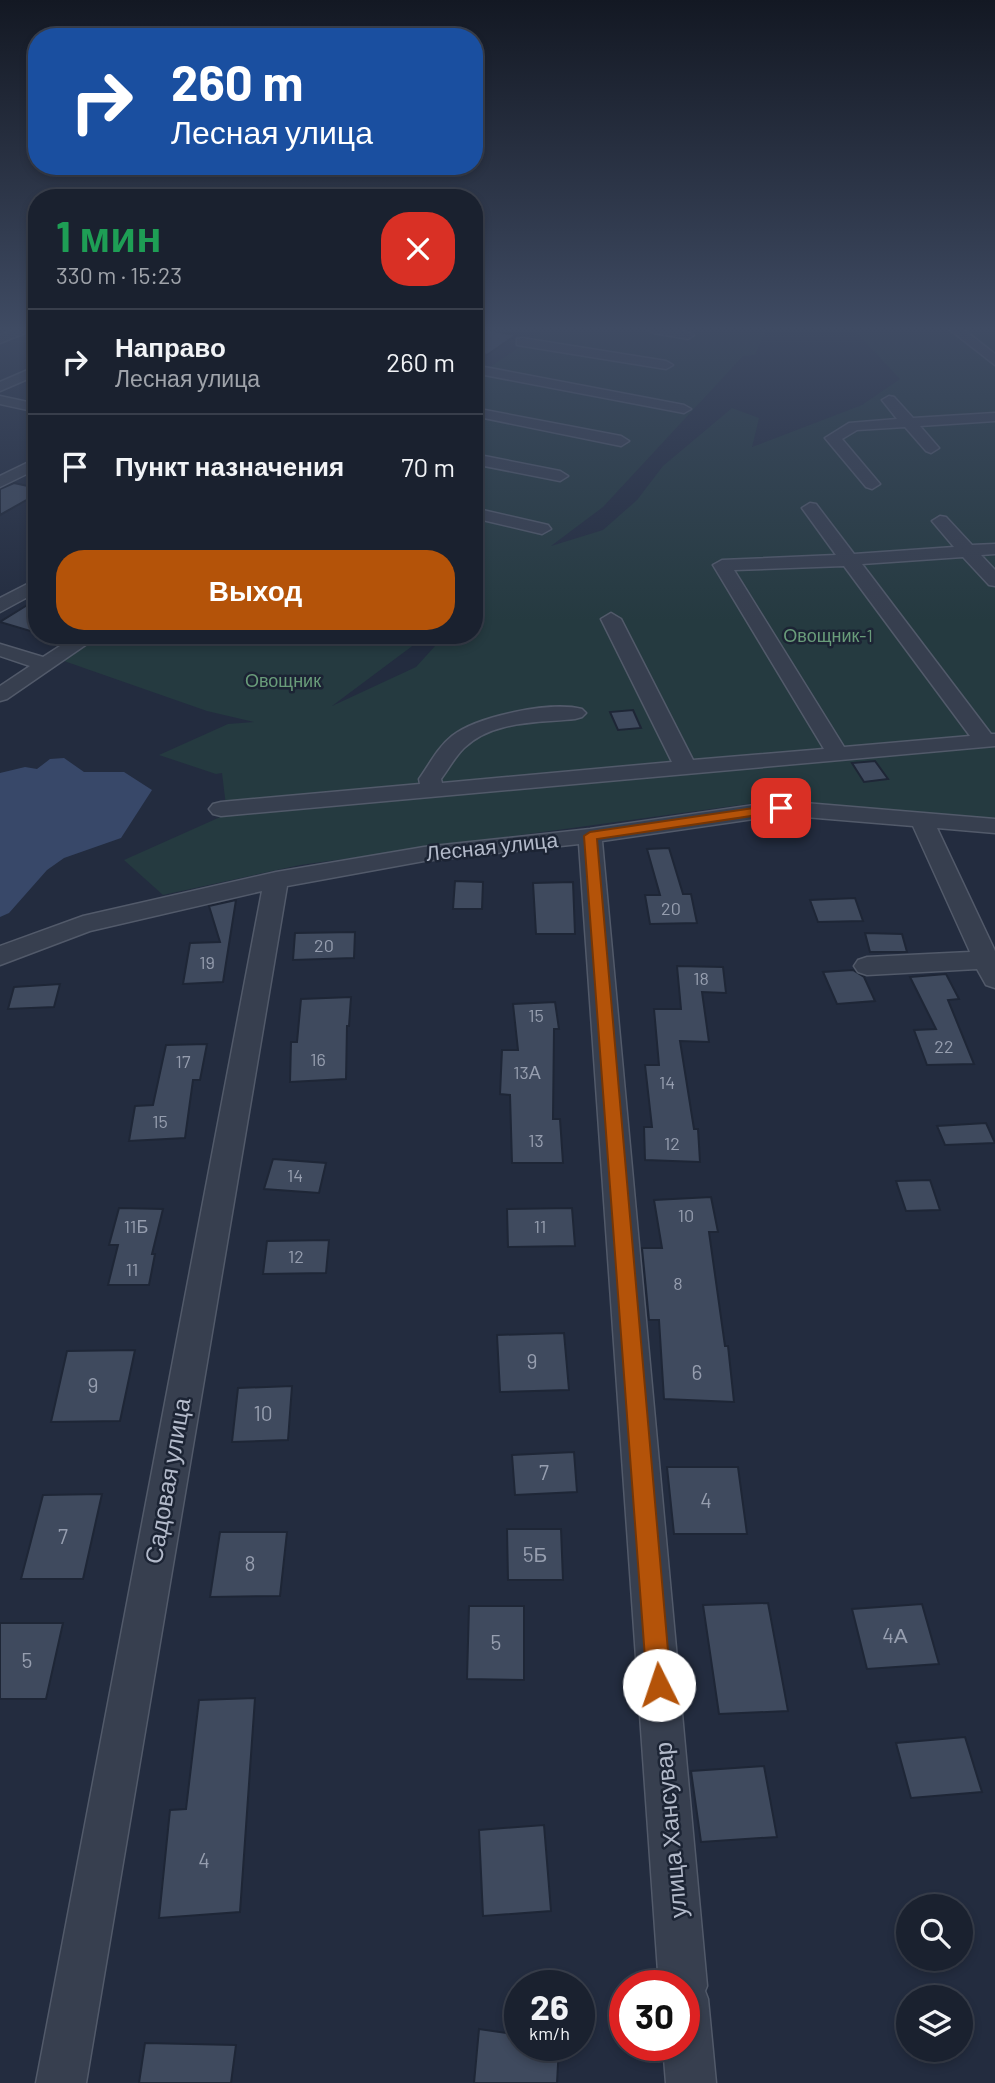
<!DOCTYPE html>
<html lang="ru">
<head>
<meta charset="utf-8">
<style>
	body { margin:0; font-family:Barlow,sans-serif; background:#272e3b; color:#f1f3f6; height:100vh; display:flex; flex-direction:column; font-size:26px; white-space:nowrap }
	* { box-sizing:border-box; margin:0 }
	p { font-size:23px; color:#9fa3aa }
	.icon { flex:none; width:38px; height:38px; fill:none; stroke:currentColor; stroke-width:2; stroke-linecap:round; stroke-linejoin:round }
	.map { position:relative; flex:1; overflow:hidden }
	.side { position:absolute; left:28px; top:189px; width:455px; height:455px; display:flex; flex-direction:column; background:#1a212f; border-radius:28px; box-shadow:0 4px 10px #0003,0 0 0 2px #383e4b }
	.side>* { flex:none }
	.banner { position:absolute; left:28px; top:28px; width:455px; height:147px; border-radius:28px; box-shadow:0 4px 10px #0003,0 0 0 2px #383e4b; background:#1a4fa0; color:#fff; overflow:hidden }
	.buttons { position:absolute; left:896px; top:1894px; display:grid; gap:14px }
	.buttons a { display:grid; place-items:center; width:77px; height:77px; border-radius:50%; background:#1a212f; box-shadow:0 4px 10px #0003,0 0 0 2px #383e4b; font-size:35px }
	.speed { position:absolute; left:504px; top:1970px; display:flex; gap:14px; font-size:35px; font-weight:700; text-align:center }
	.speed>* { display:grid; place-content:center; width:91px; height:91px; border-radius:50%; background:#1a212f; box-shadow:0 4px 10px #0003,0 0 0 2px #383e4b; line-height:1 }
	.speed small { font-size:18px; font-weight:400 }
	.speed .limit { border:10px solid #d22; background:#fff; color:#111 }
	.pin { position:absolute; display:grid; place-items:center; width:60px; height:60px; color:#fff; margin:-30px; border-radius:14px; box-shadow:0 4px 10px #0006 }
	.me { position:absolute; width:77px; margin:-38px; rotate:356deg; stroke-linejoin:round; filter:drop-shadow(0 0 5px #0008) }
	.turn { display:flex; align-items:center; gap:24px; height:147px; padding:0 28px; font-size:32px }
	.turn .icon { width:91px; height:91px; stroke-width:2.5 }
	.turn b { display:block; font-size:49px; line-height:60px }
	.round { display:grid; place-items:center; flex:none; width:74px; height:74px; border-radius:28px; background:#272e3b }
	.overview { display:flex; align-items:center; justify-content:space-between; height:119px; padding:0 28px }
	h1 { font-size:42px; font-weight:700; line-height:52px; color:#1e9e55 }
	.button { display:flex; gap:14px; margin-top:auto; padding:14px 28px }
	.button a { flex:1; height:80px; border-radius:28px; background:#b45309; color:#fff; font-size:28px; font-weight:700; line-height:80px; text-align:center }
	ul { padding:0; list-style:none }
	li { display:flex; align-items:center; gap:21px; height:105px; padding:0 28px; border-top:2px solid #383e4b }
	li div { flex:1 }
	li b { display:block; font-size:26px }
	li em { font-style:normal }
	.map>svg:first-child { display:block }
	.green { fill:#253a40 }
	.water { fill:#384869 }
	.building { fill:#3f4a5e; stroke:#1e2636; stroke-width:2 }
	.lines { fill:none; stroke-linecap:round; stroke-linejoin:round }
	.minor-casing { stroke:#525a6a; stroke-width:3 }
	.minor { fill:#373f4f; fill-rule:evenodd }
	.route { fill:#b45309; stroke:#753606; stroke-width:2 }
	.labels { text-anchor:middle; stroke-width:5; stroke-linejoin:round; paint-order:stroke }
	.far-park-label { font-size:18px; fill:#699c7a; stroke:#1c2434 }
	.number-label { font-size:18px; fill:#969eaf }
	.street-label { font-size:21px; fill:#b3baca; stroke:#1c2434 }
	.near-number-label { font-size:21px; fill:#969eaf }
	.near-street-label { font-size:24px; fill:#b3baca; stroke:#1c2434 }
</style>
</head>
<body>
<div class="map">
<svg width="995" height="2083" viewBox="0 0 995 2083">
	<rect width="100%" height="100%" fill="#232c3f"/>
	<path class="green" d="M546,329H769L763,336L755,355L743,356L603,507L551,546L603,530L637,500L663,466L732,408L759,418L752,447L862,405L900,379L853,329H995V824L784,799L300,865L163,895L124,860L227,814L222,773L216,774L159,755L228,724L254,722L207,711L64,661L102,635H427L332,706L416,667L445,635H474V604L479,599L474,601V378Z"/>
	<path class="water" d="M64,758L84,772H124L152,790L121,838L64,858L47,870L9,913L0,917V773L25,767L37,769L50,759Z"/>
	<g class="building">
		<path d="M474,329H481L516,335L487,355L474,352Z"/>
		<path d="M14,483L37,488V494L0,515V489Z"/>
		<path d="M37,599V633L0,622Z"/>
		<path d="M633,710L641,728L618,730L610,712Z"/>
		<path d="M875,761L888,779L864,782L852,763Z"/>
		<path d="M669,848L683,894H691L697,923L650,924L645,895H660L647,849Z"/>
		<path d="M455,881L483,882L482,909H453Z"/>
		<path d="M573,882L575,934H536L533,883Z"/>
		<path d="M855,898L863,921L818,922L810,900Z"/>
		<path d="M236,900L223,982L183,984L190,943L220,942L209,906Z"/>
		<path d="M355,932L354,958L293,960L295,933Z"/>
		<path d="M865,933L902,934L907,952H870Z"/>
		<path d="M677,966L723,967L726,993L702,992L709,1042L680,1041L694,1129H698L700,1162L645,1160L644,1127H652L645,1065H659L654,1009H681Z"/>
		<path d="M853,970L864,977L875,1001L837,1004L823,972Z"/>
		<path d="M946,974L959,999L948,1000L974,1064L927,1065L914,1030L936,1029L910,977Z"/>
		<path d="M60,984L54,1007L8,1009L14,987Z"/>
		<path d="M351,997L349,1026H347L346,1079L290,1082L291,1042H297L301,999Z"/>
		<path d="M555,1002L559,1029H554L553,1119H560L563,1163H512L510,1095L500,1094L502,1050H518L513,1004Z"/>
		<path d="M207,1044L200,1080H193L185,1138L129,1141L135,1106L153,1105L166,1045Z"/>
		<path d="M986,1123L995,1143L945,1145L937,1126Z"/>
		<path d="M273,1159L326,1163L319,1193L264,1189Z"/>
		<path d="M930,1180L940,1210L906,1211L896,1181Z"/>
		<path d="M711,1197L718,1232H709L725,1346H728L734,1402L664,1399L659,1320H649L642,1248H662L654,1200Z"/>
		<path d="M119,1208L163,1209L152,1254H155L149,1285H108L118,1245H109Z"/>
		<path d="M572,1208L575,1246L508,1247L507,1209Z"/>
		<path d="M329,1240L326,1273L263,1274L267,1241Z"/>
		<path d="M564,1333L569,1390L500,1392L497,1335Z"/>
		<path d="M135,1350L120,1421L51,1422L67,1351Z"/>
		<path d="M292,1386L288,1440L232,1442L238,1388Z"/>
		<path d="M574,1452L577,1492L515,1495L512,1455Z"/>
		<path d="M667,1467H738L747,1534H674Z"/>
		<path d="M102,1494L83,1579H21L43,1495Z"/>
		<path d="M507,1529H561L563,1580H508Z"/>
		<path d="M220,1532H287L280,1596L210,1597Z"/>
		<path d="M768,1603L788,1711L719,1714L703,1605Z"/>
		<path d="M922,1604L939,1664L867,1669L852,1609Z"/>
		<path d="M469,1606H524V1680L467,1679Z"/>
		<path d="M0,1623H63L46,1699H0Z"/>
		<path d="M255,1698L240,1912L159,1918L170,1810L186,1809L199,1700Z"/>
		<path d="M965,1737L982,1792L911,1798L896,1743Z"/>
		<path d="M764,1766L777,1837L701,1842L691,1771Z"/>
		<path d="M544,1825L551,1911L483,1916L479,1830Z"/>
		<path d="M479,2029L520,2035V2046H559L557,2083H474Z"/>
		<path d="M145,2043L236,2045L231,2083H139Z"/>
	</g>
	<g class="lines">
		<defs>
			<g id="minor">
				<path d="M16,329H35L0,343V335Z"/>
				<path d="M648,329H677L694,335L688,339L654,333Z"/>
				<path d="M949,329H963L995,354V365Z"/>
				<path d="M522,338L666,361L673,365L666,369L517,345V339Z"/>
				<path d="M37,366V375L0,391V382Z"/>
				<path d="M479,366L684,405L691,409L684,413L474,373V367Z"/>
				<path d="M0,396L37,404V412L0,404Z"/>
				<path d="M889,396L894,397L913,418L995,413V421L920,426L939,448L931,453L926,451L905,427L857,430L842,439L880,484L872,489L866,487L825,438L849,423L897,419L882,400Z"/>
				<path d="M474,408L621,436L629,441L621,446L474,416Z"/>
				<path d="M474,454L560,471L568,476L560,481L474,464Z"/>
				<path d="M37,458V469L0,487V476Z"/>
				<path d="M810,503L816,504L854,554L954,547L932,521L940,516L946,517L972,545L995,544V554L981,555L995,570V586L989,585L963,557L862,564L991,734H995V746L221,816L213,814L209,809L213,804L221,802L420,784L419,779C429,765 438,747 452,736C477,716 551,701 582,709L586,713L582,717L575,719C538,723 493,720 464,748C455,757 449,768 441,779L442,783L672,762L601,619L611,613L621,619L693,760L824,749L713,565L722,560L836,555L802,508ZM844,566L970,736L844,747L734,570Z"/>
				<path d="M474,508L548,525L551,529L542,534L474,518Z"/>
				<path d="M37,579V592L0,612V598Z"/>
				<path d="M77,635H100L7,699L0,701V686L30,666L0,656V644L43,657Z"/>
				<path d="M781,801L995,819V833L937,828L995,951V988L986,985L977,969L867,975L858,972L854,966L858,960L867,957L970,952L913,826L781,815L602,841L707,1986L705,1991L708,1999L716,2083H666L663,2046H684V1986H659L579,844L424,861L287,886L86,2083H36L262,891L90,931L0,965V946L83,916L276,872L424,847L590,829Z"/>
			</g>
		</defs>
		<use href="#minor" class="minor-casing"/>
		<use href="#minor" class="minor"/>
	</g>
	<linearGradient id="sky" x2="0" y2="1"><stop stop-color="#131823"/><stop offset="0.53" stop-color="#3f4b63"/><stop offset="1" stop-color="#3f4b63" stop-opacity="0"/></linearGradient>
	<rect width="995" height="621" fill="url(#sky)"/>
	<path class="route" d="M781,804L785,806V811L597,839L671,1685L667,1693L659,1697L650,1693L647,1685L584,836L590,832Z"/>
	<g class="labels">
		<g class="far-park-label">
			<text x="828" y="642">Овощник-1</text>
			<text x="283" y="687">Овощник</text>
		</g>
		<g class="number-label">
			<text x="671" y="915">20</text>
			<text x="324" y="952">20</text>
			<text x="207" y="969">19</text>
			<text x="701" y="985">18</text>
			<text x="536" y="1022">15</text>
			<text x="944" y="1053">22</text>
			<text x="318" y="1066">16</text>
			<text x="183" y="1068">17</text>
			<text x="527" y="1079">13А</text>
			<text x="667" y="1089">14</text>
			<text x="160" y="1128">15</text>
			<text x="536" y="1147">13</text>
			<text x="672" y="1150">12</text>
			<text x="295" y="1182">14</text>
			<text x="686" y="1222">10</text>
			<text x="136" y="1233">11Б</text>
			<text x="540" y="1233">11</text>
			<text x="296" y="1263">12</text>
			<text x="132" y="1276">11</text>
			<text x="678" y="1290">8</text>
		</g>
		<g class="street-label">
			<text transform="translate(492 847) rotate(-6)" y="7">Лесная улица</text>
		</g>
		<g class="near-number-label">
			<text x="532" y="1369">9</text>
			<text x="697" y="1380">6</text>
			<text x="93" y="1393">9</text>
			<text x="263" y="1421">10</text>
			<text x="544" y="1480">7</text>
			<text x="706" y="1508">4</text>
			<text x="63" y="1544">7</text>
			<text x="535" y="1562">5Б</text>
			<text x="250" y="1571">8</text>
			<text x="895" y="1643">4А</text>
			<text x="496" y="1650">5</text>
			<text x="27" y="1668">5</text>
			<text x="204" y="1868">4</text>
		</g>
		<g class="near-street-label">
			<text transform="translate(168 1481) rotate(-80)" y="8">Садовая улица</text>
			<text transform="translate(671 1830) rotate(-95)" y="8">улица Хансувар</text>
		</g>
	</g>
</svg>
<div class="buttons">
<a><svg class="icon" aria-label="search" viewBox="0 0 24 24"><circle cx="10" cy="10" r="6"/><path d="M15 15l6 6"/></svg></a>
<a><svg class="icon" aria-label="layers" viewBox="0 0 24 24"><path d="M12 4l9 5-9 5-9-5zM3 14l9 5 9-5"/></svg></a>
</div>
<div class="speed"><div>26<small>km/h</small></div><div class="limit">30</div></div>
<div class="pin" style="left:781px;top:808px;background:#d93025"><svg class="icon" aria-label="arrive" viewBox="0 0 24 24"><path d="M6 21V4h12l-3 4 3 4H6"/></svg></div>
<svg class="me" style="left:659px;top:1685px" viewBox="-20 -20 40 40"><circle r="19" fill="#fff"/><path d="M0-13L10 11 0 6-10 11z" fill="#b45309"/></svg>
<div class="banner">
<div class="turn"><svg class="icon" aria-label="right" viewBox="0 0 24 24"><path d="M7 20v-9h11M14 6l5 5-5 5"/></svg><div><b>260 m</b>Лесная улица</div></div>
</div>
<section class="side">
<div class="overview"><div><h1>1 мин</h1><p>330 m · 15:23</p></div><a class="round" style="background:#d93025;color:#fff"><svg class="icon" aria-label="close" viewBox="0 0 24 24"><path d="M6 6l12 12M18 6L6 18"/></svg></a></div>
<ul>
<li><svg class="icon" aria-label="right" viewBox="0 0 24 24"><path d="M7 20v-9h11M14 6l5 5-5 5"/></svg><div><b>Направо</b><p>Лесная улица</p></div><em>260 m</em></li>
<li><svg class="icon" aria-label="arrive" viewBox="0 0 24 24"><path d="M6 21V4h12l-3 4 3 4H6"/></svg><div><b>Пункт назначения</b></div><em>70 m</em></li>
</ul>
<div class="button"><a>Выход</a></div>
</section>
</div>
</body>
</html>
